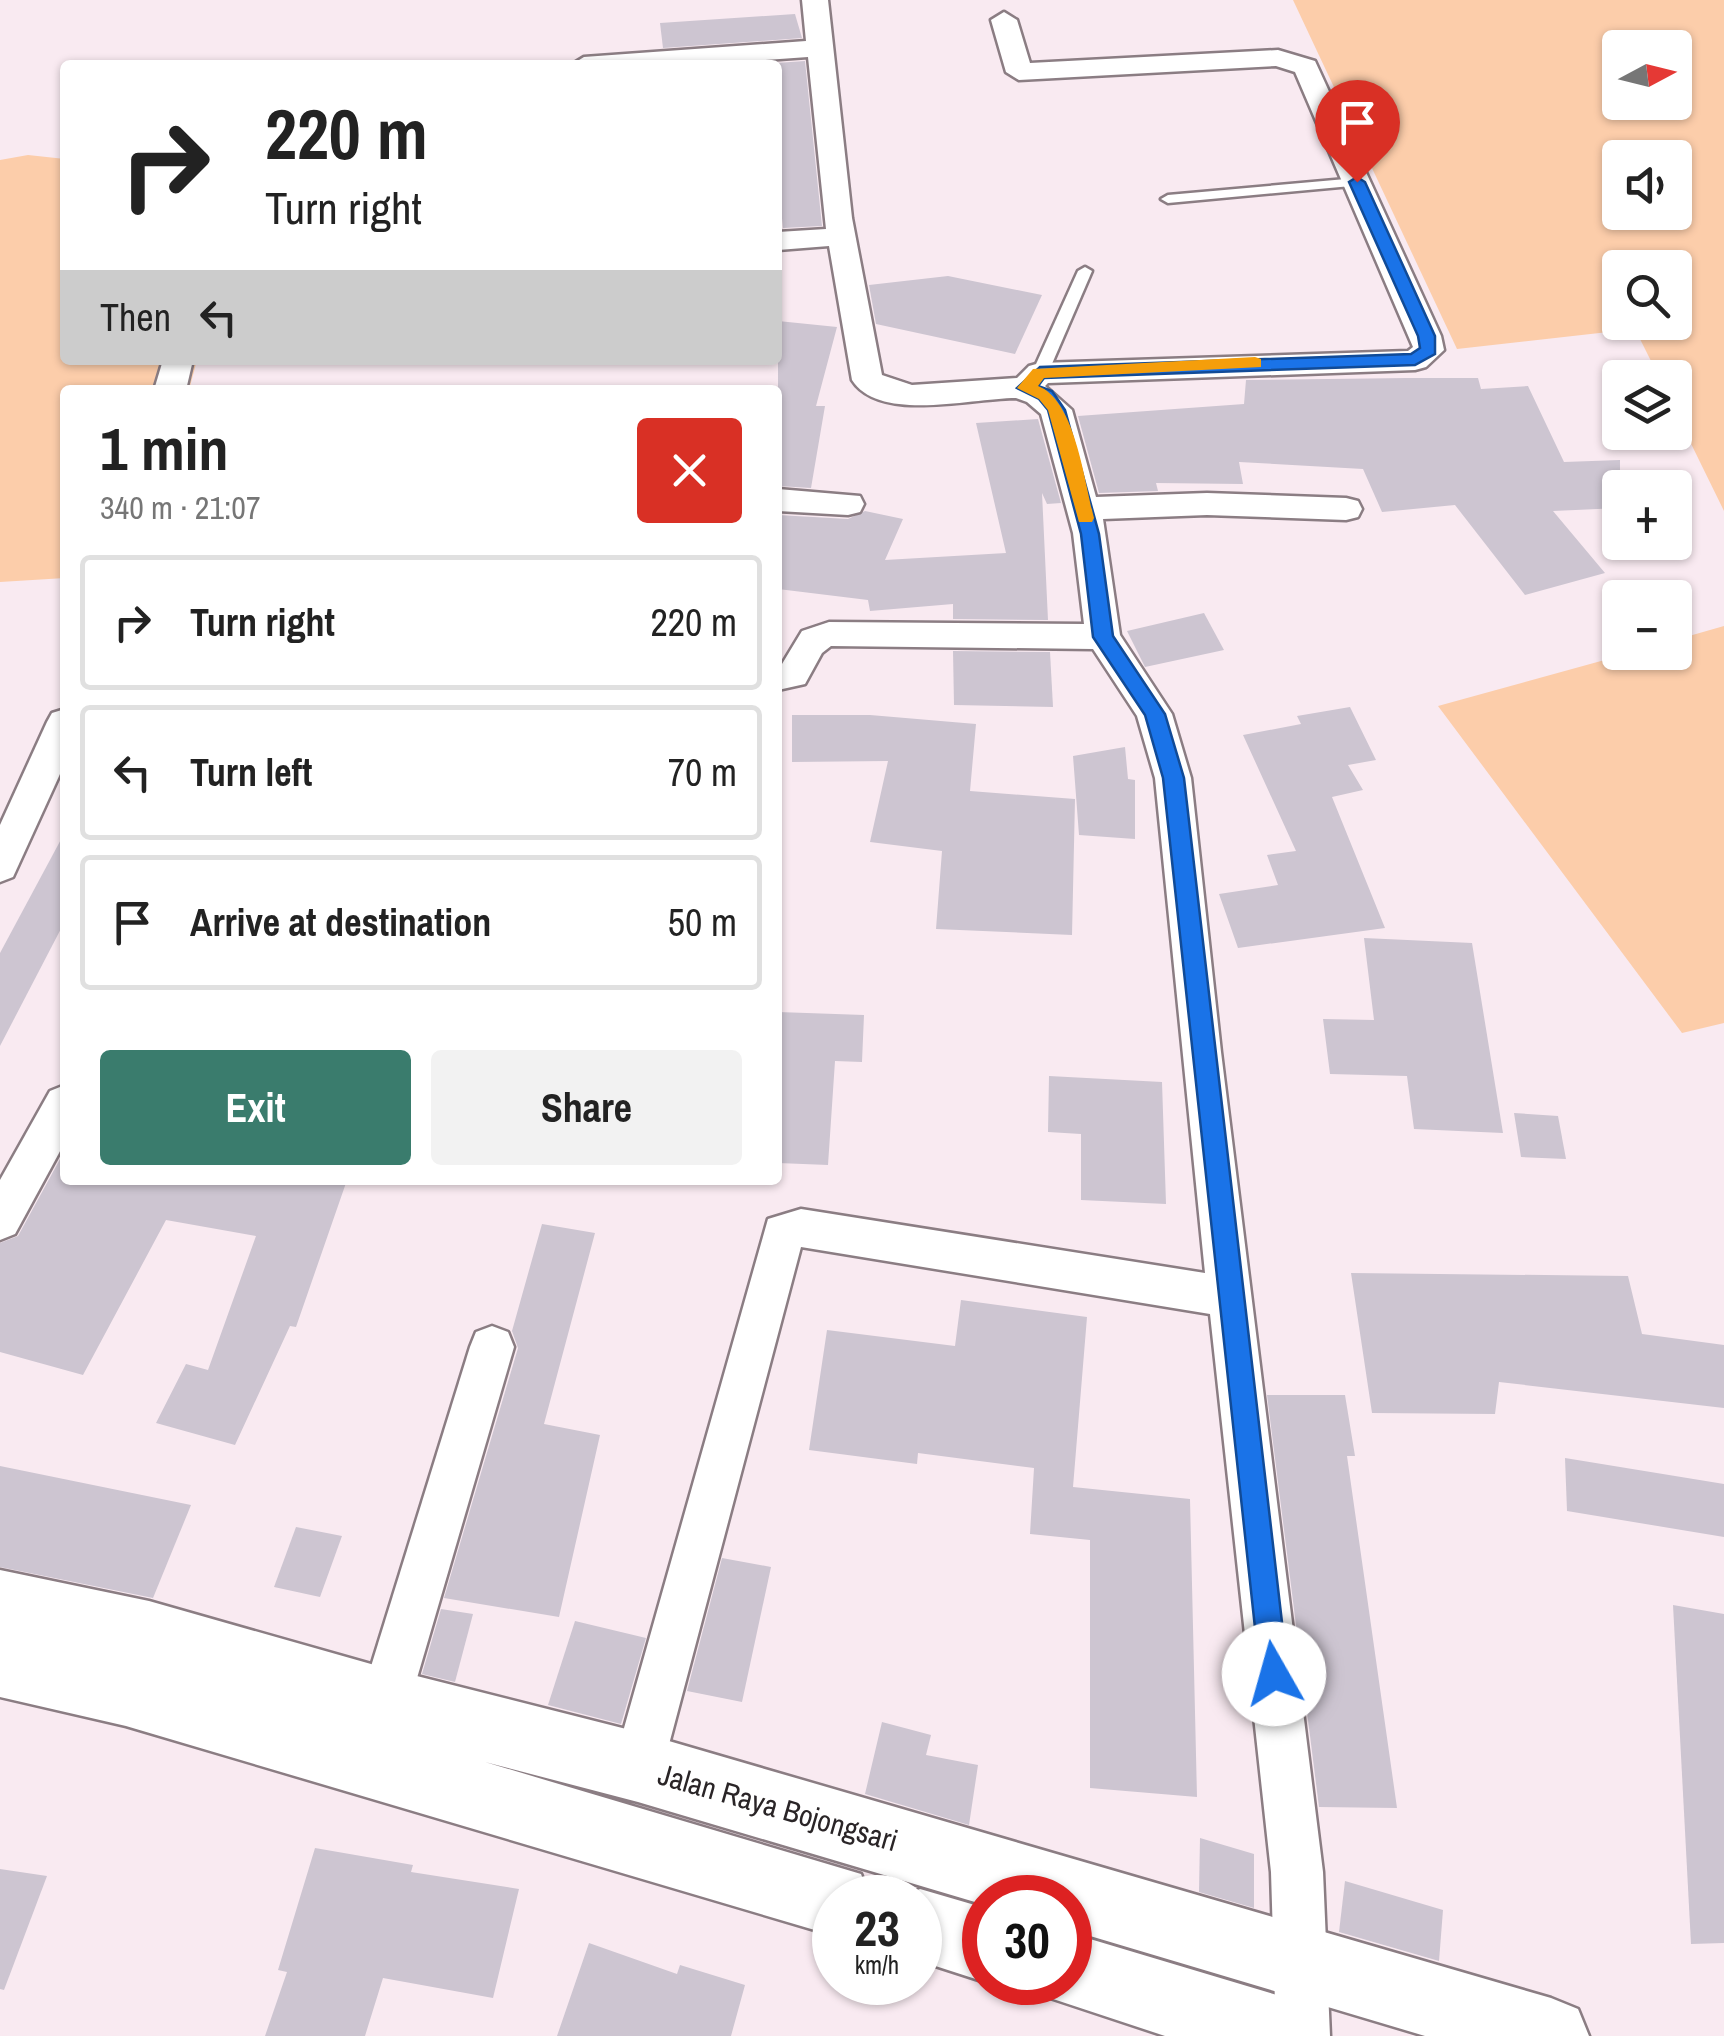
<!DOCTYPE html>
<html lang="en">
<head>
<meta charset="utf-8">
<style>
	body { margin:0; font-family:"Archivo Narrow",sans-serif; background:#f2f2f2; color:#222; height:100vh; display:flex; flex-direction:column; font-size:38px; white-space:nowrap }
	* { box-sizing:border-box; margin:0 }
	p { font-size:32px; color:#767676 }
	.icon { flex:none; width:55px; height:55px; fill:none; stroke:currentColor; stroke-width:2; stroke-linecap:round; stroke-linejoin:round }
	.map { position:relative; flex:1; overflow:hidden }
	.drawer { position:absolute; left:60px; top:385px; width:722px; height:800px; display:flex; flex-direction:column; background:#fff; border-radius:10px; box-shadow:0 2px 8px #0004 }
	.drawer>* { flex:none }
	.guide { position:absolute; left:60px; top:60px; width:722px; height:305px; border-radius:10px; box-shadow:0 2px 8px #0004; background:#fff; color:#222; overflow:hidden }
	.needle { width:65px; rotate:83deg }
	.fabs { position:absolute; left:1602px; top:30px; display:grid; gap:20px }
	.fabs a { display:grid; place-items:center; width:90px; height:90px; border-radius:10px; background:#fff; box-shadow:0 2px 8px #0004; font-size:50px }
	.speed { position:absolute; left:812px; top:1875px; display:flex; gap:20px; font-size:50px; font-weight:700; text-align:center }
	.speed>* { display:grid; place-content:center; width:130px; height:130px; border-radius:50%; background:#fff; box-shadow:0 2px 8px #0004; line-height:1 }
	.speed small { font-size:25px; font-weight:400 }
	.speed .limit { border:15px solid #d22; background:#fff; color:#111 }
	.pin { position:absolute; display:grid; place-items:center; width:85px; height:85px; color:#fff; margin:-102px -42px; border-radius:50% 50% 50% 0; rotate:-45deg; box-shadow:0 0 10px #0007 }
	.pin .icon { rotate:45deg }
	.me { position:absolute; width:110px; margin:-55px; rotate:353deg; stroke-linejoin:round; filter:drop-shadow(0 0 8px #0008) }
	.turn { display:flex; align-items:center; gap:35px; height:210px; padding:0 40px; font-size:45px }
	.turn .icon { width:130px; height:130px; stroke-width:2.5 }
	.turn b { display:block; font-size:70px; line-height:85px }
	.then { display:flex; align-items:center; height:95px; padding:0 40px; background:#0003; gap:20px; font-size:38px }
	.round { display:grid; place-items:center; flex:none; width:105px; height:105px; border-radius:10px; background:#f2f2f2 }
	.head { display:flex; align-items:center; justify-content:space-between; height:170px; padding:0 40px }
	h1 { font-size:60px; font-weight:700; line-height:75px }
	.cta { display:flex; gap:20px; margin-top:auto; padding:20px 40px }
	.cta a { flex:1; height:115px; border-radius:10px; background:#3a7c6d; color:#fff; font-size:40px; font-weight:700; line-height:115px; text-align:center }
	.cta a+a { background:#f2f2f2; color:#222 }
	ul { padding:0; list-style:none }
	li { display:flex; align-items:center; gap:30px; height:135px; margin:0 20px 15px; padding:0 20px; border:5px solid #e0e0e0; border-radius:10px }
	li div { flex:1 }
	li b { display:block; font-size:38px }
	li em { font-style:normal }
	.map>svg:first-child { display:block }
	.green { fill:#fccdaa; fill-rule:evenodd }
	.building { fill:#cdc5d1 }
	.lines { fill:none; stroke-linecap:round; stroke-linejoin:round }
	.lane-casing { stroke:#8b7d83; stroke-width:5 }
	.street-casing { stroke:#8b7d83; stroke-width:5 }
	.highway-casing { stroke:#8b7d83; stroke-width:5 }
	.lane { fill:#fff; fill-rule:evenodd }
	.street { fill:#fff; fill-rule:evenodd }
	.highway { fill:#fff; fill-rule:evenodd }
	.route { fill:#1a73e8; stroke:#114b97; stroke-width:2.5 }
	.slow { fill:#f59e0b }
	.labels { text-anchor:middle; stroke-width:9; stroke-linejoin:round; paint-order:stroke }
	.near-street-label { font-size:30px; fill:#2a2527; stroke:#fff }
</style>
</head>
<body>
<div class="map">
<svg width="1724" height="2036" viewBox="0 0 1724 2036">
	<rect width="100%" height="100%" fill="#f9eaf1"/>
	<g class="green">
		<path d="M1293,0H1724V511L1675,411V378L1659,377L1635,329L1457,349ZM1620,48H1675V102H1620ZM1620,158H1675V212H1620ZM1620,268H1675V322H1620Z"/>
		<path d="M28,155L65,159V360H197L189,390H65V578L0,582V160Z"/>
		<path d="M1724,626V1023L1682,1033L1438,706L1630,653L1675,652V640Z"/>
	</g>
	<g class="building">
		<path d="M795,14L802,38L663,48L660,23Z"/>
		<path d="M805,61L822,226L783,228L778,179V65H748Z"/>
		<path d="M948,276L1042,295L1015,354L876,324L869,285Z"/>
		<path d="M778,321L837,327L816,406H825L811,488L778,486Z"/>
		<path d="M1406,378H1478L1481,389L1528,386L1564,462L1620,460V508L1553,511L1605,573L1525,595L1455,505L1382,512L1363,469L1239,462L1243,484L1156,483L1158,491L1099,493L1078,416L1244,404L1246,380Z"/>
		<path d="M1038,419L1061,503L1047,504L1042,493L1048,620L953,619V604L870,611L868,600L778,589V515L848,519L865,511L903,519L885,560L1006,553L976,423Z"/>
		<path d="M1204,613L1224,650L1145,667L1127,631Z"/>
		<path d="M953,651L1050,652L1053,707L954,705Z"/>
		<path d="M1350,707L1376,760L1348,765L1363,790L1332,797L1385,928L1238,948L1219,894L1278,885L1267,855L1296,851L1243,735L1301,724L1297,716Z"/>
		<path d="M792,715H870L976,724L970,791L1075,799L1072,935L936,929L942,851L870,842L888,761L792,762Z"/>
		<path d="M1125,747L1128,779L1135,780V839L1079,835L1073,756Z"/>
		<path d="M65,832V921L0,1046V953Z"/>
		<path d="M1364,938L1472,943L1503,1133L1414,1129L1407,1076L1330,1074L1323,1019L1374,1020Z"/>
		<path d="M778,1012L864,1015L862,1062L835,1061L828,1165L778,1163Z"/>
		<path d="M1049,1076L1162,1082L1166,1204L1081,1200V1134L1048,1132Z"/>
		<path d="M1514,1113L1558,1116L1566,1159L1521,1157Z"/>
		<path d="M65,1150V1180H347L296,1327L290,1326L235,1445L156,1423L186,1364L208,1370L256,1236L166,1220L83,1375L0,1352V1243L18,1236Z"/>
		<path d="M542,1224L595,1233L544,1424L600,1435L559,1617L444,1598L518,1348L512,1331Z"/>
		<path d="M1351,1273L1628,1276L1642,1334L1724,1345V1408L1499,1382L1495,1414L1372,1413Z"/>
		<path d="M961,1300L1087,1317L1073,1487L1190,1499L1197,1797L1090,1788V1540L1030,1534L1034,1468L918,1453L917,1464L809,1450L827,1330L955,1346Z"/>
		<path d="M1267,1395H1345L1355,1456H1347L1397,1808L1319,1807Z"/>
		<path d="M1565,1458L1724,1484V1537L1567,1511Z"/>
		<path d="M0,1466L191,1505L153,1598L0,1567Z"/>
		<path d="M296,1527L342,1536L320,1597L274,1587Z"/>
		<path d="M722,1558L771,1567L742,1702L687,1691Z"/>
		<path d="M1673,1605L1724,1614V1943L1691,1944Z"/>
		<path d="M441,1609L473,1614L455,1682L422,1674Z"/>
		<path d="M575,1621L646,1638L621,1724L548,1705Z"/>
		<path d="M882,1722L931,1735L926,1755L978,1765L969,1825L865,1794Z"/>
		<path d="M1200,1838L1254,1854V1908L1199,1892Z"/>
		<path d="M315,1848L413,1865L411,1872L519,1889L493,1998L383,1978L365,2036H265L287,1972L278,1970Z"/>
		<path d="M0,1869L47,1876L4,1990L0,1989Z"/>
		<path d="M1345,1881L1443,1910L1439,1961L1339,1932Z"/>
		<path d="M589,1943L677,1974L680,1965L745,1985L731,2036H557Z"/>
	</g>
	<g class="lines">
		<defs>
			<g id="lane">
				<path d="M1357,178L1362,179V185L1168,203L1161,199L1168,195Z"/>
				<path d="M1085,267L1092,271L1048,373L1045,376H1035L1032,373L1078,271Z"/>
			</g>
			<g id="street">
				<path d="M802,0H828L852,218L882,375L912,385L1017,378L1029,366L1040,363L1408,351L1413,347L1295,72L1276,66L1019,80L1006,72L991,20L1004,12L1017,20L1030,63L1278,50L1315,61L1441,336L1444,350L1426,367L1415,370L1048,383L1045,386L1072,410L1096,497L1207,493L1346,498L1358,501L1362,509L1358,517L1346,520L1207,515L1103,519L1120,635L1172,714L1191,778L1221,1052L1323,1872L1330,2036H1276L1271,1872L1210,1314L801,1247L663,1767L656,1785L638,1792L620,1785L613,1767L768,1219L801,1209L1205,1273L1155,778L1137,716L1093,649L831,646L822,653L805,684L778,690V664H782L802,631L829,622L1084,624L1073,533L1041,414L1027,402L1016,398C972,398 879,423 852,380L829,246L778,250V232L826,229L808,57L694,65H571L584,57L806,41Z"/>
				<path d="M163,360H193L186,390H154Z"/>
				<path d="M778,489L860,496L864,504L860,512L848,515L778,511Z"/>
				<path d="M65,709V763L13,877L0,882V825L47,722L52,713Z"/>
				<path d="M65,1085V1142L15,1234L0,1240V1180L50,1091Z"/>
				<path d="M492,1326L508,1332L514,1347L410,1702L403,1720L385,1727L367,1720L360,1702L470,1347L476,1332Z"/>
			</g>
			<g id="highway">
				<path d="M0,1570L149,1601L385,1668L638,1732L1551,1998L1578,2009L1589,2036H1425L1070,1930V1898H985V1905L638,1802L485,1762L861,1874L870,1898H835V1936L126,1726L0,1697Z"/>
				<path d="M920,1889L985,1908V1982L920,1961V1898H898Z"/>
				<path d="M1070,1933L1287,1998L1314,2009L1325,2036H1165L1044,1996L1038,1982H1070Z"/>
			</g>
		</defs>
		<use href="#lane" class="lane-casing"/>
		<use href="#street" class="street-casing"/>
		<use href="#highway" class="highway-casing"/>
		<use href="#lane" class="lane"/>
		<use href="#street" class="street"/>
		<use href="#highway" class="highway"/>
	</g>
	<path class="route" d="M1357,177L1365,182L1435,336V354L1415,365L1044,378L1038,386L1052,391L1065,410L1099,534L1113,636L1165,714L1184,778L1288,1674L1284,1684L1274,1688L1264,1684L1260,1674L1163,778L1145,715L1093,637L1081,534L1048,410L1039,399L1017,388L1040,367L1411,354L1420,348L1418,336L1349,182Z"/>
	<path class="slow" d="M1255,357L1261,359V367L1044,378L1038,386C1075,400 1084,480 1094,518L1092,522H1079L1048,410L1039,399L1017,388L1033,369Z"/>
	<g class="labels">
		<g class="near-street-label">
			<text transform="translate(778 1808) rotate(16)" y="10">Jalan Raya Bojongsari</text>
		</g>
	</g>
</svg>
<div class="fabs">
<a><svg class="needle" viewBox="-14 -14 28 28"><path d="M0-13l5 13h-10z" fill="#e53935"/><path d="M0 13l5-13h-10z" fill="#767676"/></svg></a>
<a><svg class="icon" aria-label="sound" viewBox="0 0 24 24"><path d="M4 9h4l5-4v14l-5-4H4zM17 9q2 3 0 6"/></svg></a>
<a><svg class="icon" aria-label="search" viewBox="0 0 24 24"><circle cx="10" cy="10" r="6"/><path d="M15 15l6 6"/></svg></a>
<a><svg class="icon" aria-label="layers" viewBox="0 0 24 24"><path d="M12 4l9 5-9 5-9-5zM3 14l9 5 9-5"/></svg></a>
<a>+</a>
<a>−</a>
</div>
<div class="speed"><div>23<small>km/h</small></div><div class="limit">30</div></div>
<div class="pin" style="left:1357px;top:182px;background:#d93025"><svg class="icon" aria-label="arrive" viewBox="0 0 24 24"><path d="M6 21V4h12l-3 4 3 4H6"/></svg></div>
<svg class="me" style="left:1274px;top:1674px" viewBox="-20 -20 40 40"><circle r="19" fill="#fff"/><path d="M0-13L10 11 0 6-10 11z" fill="#1a73e8"/></svg>
<div class="guide">
<div class="turn"><svg class="icon" aria-label="right" viewBox="0 0 24 24"><path d="M7 20v-9h11M14 6l5 5-5 5"/></svg><div><b>220 m</b>Turn right</div></div>
<div class="then">Then<svg class="icon" aria-label="left" viewBox="0 0 24 24"><path d="M17 20v-9H6M10 6l-5 5 5 5"/></svg></div>
</div>
<section class="drawer">
<div class="head"><div><h1>1 min</h1><p>340 m · 21:07</p></div><a class="round" style="background:#d93025;color:#fff"><svg class="icon" aria-label="close" viewBox="0 0 24 24"><path d="M6 6l12 12M18 6L6 18"/></svg></a></div>
<ul>
<li><svg class="icon" aria-label="right" viewBox="0 0 24 24"><path d="M7 20v-9h11M14 6l5 5-5 5"/></svg><div><b>Turn right</b></div><em>220 m</em></li>
<li><svg class="icon" aria-label="left" viewBox="0 0 24 24"><path d="M17 20v-9H6M10 6l-5 5 5 5"/></svg><div><b>Turn left</b></div><em>70 m</em></li>
<li><svg class="icon" aria-label="arrive" viewBox="0 0 24 24"><path d="M6 21V4h12l-3 4 3 4H6"/></svg><div><b>Arrive at destination</b></div><em>50 m</em></li>
</ul>
<div class="cta"><a>Exit</a><a>Share</a></div>
</section>
</div>
</body>
</html>
